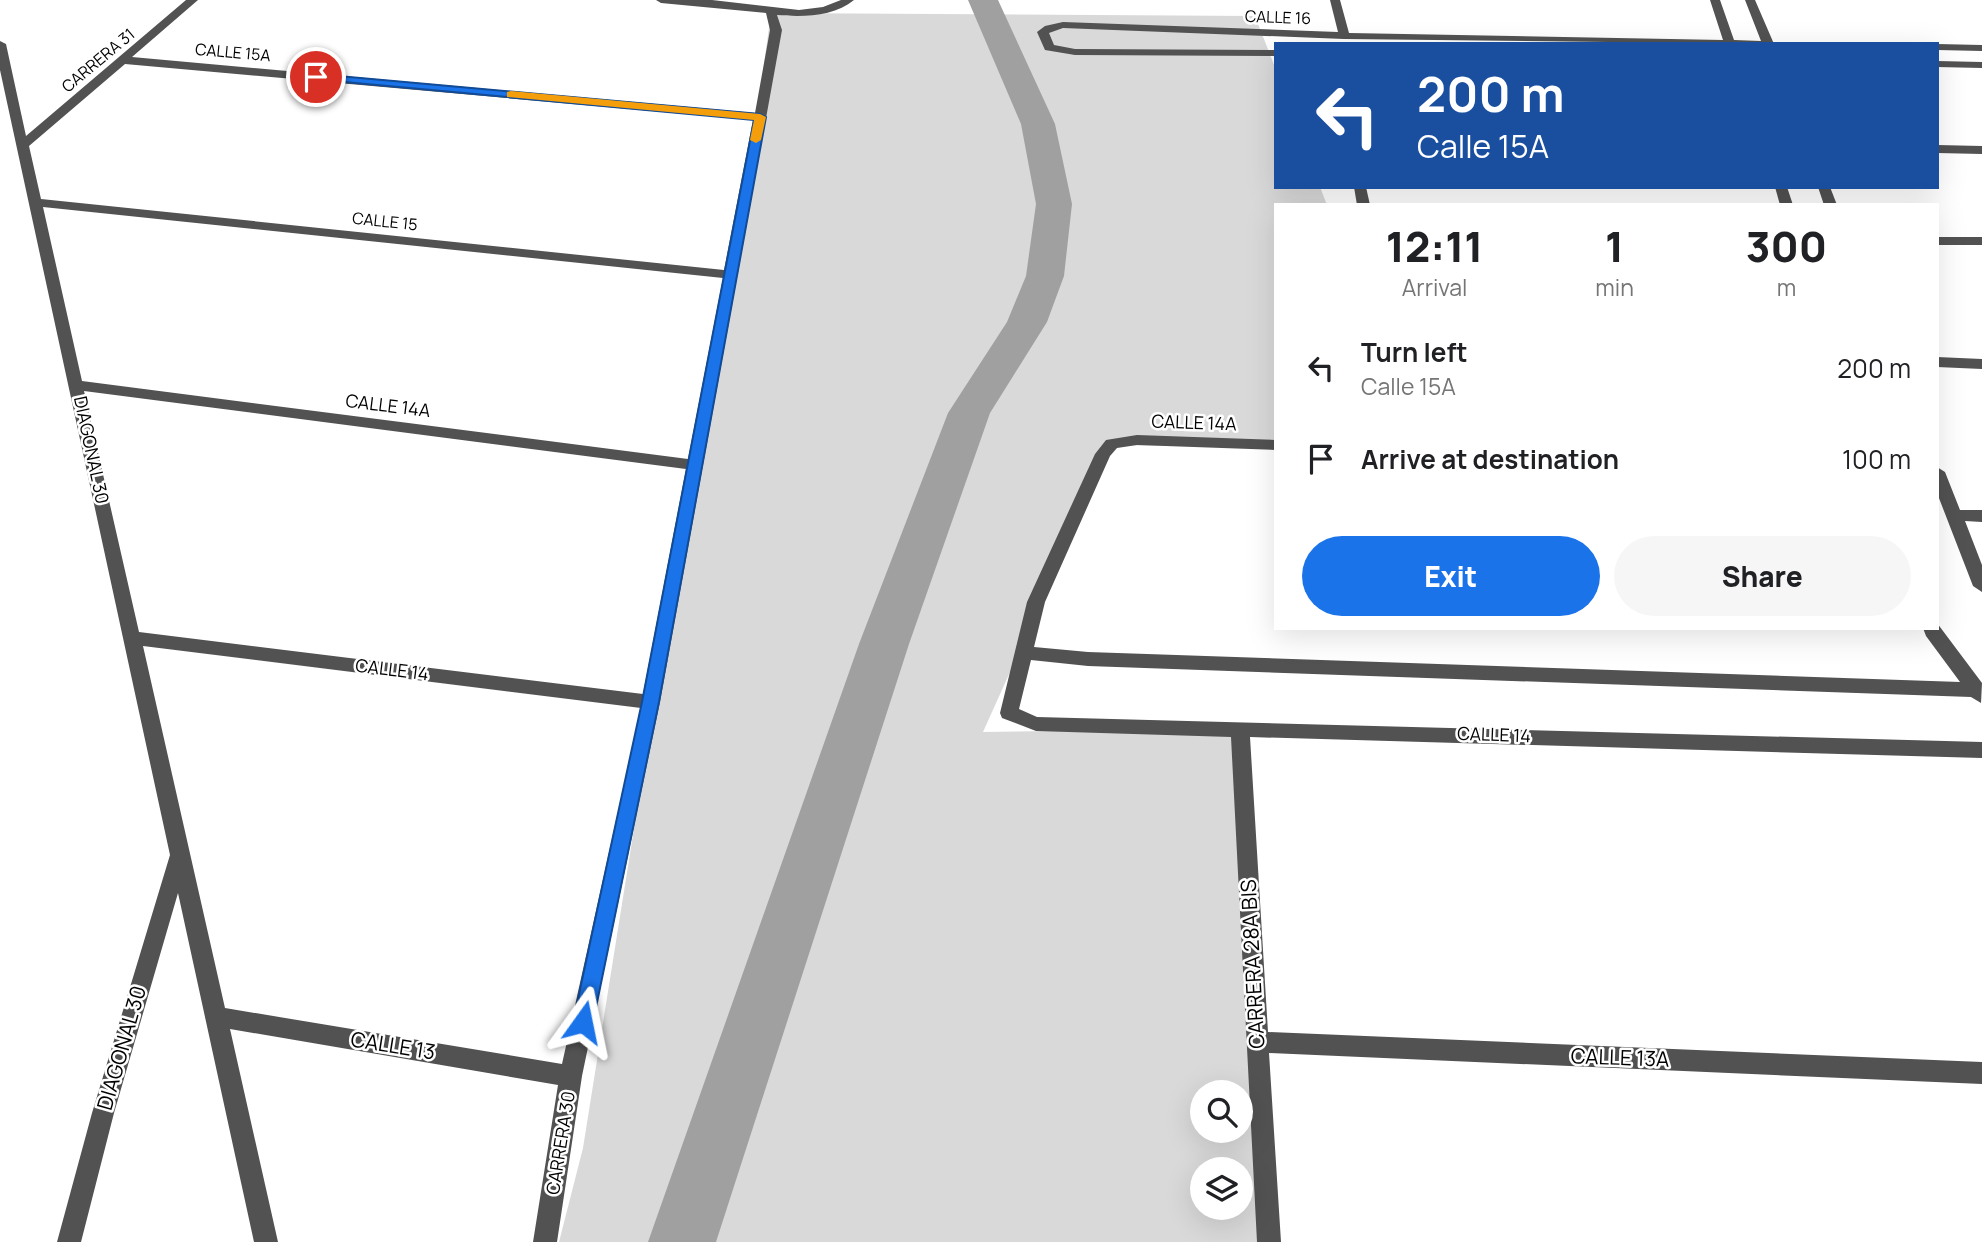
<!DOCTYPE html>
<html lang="en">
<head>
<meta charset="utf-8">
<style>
	body { margin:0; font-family:Manrope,sans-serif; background:#f6f6f6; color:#202124; height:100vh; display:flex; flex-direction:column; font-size:26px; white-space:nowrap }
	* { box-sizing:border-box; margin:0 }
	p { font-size:23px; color:#757577 }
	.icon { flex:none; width:38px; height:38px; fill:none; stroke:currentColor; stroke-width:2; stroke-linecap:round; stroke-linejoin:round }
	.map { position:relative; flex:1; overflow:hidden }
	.drawer { position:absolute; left:1274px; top:203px; width:665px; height:427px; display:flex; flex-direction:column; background:#fff; border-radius:0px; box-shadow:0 7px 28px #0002 }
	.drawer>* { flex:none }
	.top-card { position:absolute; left:1274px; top:42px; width:665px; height:147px; border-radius:0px; box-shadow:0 7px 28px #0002; background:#1a4fa0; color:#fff; overflow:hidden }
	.controls { position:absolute; left:1190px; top:1080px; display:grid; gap:14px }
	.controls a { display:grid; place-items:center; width:63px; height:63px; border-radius:50%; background:#fff; box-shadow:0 7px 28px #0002; font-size:35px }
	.pin { position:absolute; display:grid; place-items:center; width:60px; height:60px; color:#fff; margin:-30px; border:4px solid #fff; border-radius:50%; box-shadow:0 2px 7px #0007 }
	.me { position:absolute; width:77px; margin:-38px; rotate:12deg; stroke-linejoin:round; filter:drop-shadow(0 0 5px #0008) }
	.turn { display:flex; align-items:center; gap:24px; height:147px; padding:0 28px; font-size:32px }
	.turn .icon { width:91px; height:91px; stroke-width:2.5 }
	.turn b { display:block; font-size:49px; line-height:60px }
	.eta { display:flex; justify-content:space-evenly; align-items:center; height:119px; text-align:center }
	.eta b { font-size:42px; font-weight:800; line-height:49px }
	.primary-button { display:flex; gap:14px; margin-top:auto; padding:14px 28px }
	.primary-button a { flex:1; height:80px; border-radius:42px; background:#1a73e8; color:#fff; font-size:28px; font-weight:800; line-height:80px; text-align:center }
	.primary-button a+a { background:#f6f6f6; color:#202124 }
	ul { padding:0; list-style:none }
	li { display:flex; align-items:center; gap:21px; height:91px; padding:0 28px }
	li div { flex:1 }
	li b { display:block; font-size:26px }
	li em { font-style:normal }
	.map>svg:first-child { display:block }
	.green { fill:#d9d9d9; fill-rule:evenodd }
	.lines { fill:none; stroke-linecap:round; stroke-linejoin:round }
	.canal { fill:#a0a0a0; fill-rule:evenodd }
	.minor { fill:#525252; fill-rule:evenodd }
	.route { fill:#1a73e8; stroke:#114b97; stroke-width:2 }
	.slow { fill:#f59e0b }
	.labels { text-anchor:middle; stroke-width:5; stroke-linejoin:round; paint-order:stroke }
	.far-street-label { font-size:16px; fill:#000; stroke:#fff }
	.street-label { font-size:18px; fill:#000; stroke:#fff }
	.near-street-label { font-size:21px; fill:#000; stroke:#fff }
</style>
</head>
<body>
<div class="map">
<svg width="1982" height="1242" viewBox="0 0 1982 1242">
	<rect width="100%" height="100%" fill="#fff"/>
	<path class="green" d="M771,13L1255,16L1276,70V187H1320L1327,205H1276V447L1112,445L983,732L1240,728L1269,1242H559L583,1148L675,572L746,195ZM1202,1092H1241V1130H1202ZM1202,1169H1241V1208H1202Z"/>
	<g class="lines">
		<path class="canal" d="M968,0H998L1055,124L1072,204L1064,276L1047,322L990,413L909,644L716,1242H648L859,644L948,413L1007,322L1026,276L1036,204L1021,124Z"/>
		<g class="minor">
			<path d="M186,0H198L132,57L755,113L770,30L766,13L661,3L656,0H712L799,10L823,7L841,0H854C834,17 802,17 777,15L782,30L660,702L582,1076L557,1242H533L558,1085L230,1029L278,1242H254L178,893L114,1113L81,1242H57L92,1113L170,855L0,70V41L6,44L26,136ZM125,64L753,120L724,270L41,199L29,146ZM43,207L723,278L688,459L82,381ZM84,391L686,469L643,694L139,632ZM143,646L641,708L562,1064L225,1008Z"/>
			<path d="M1330,0H1340L1349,33L1723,40L1710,0H1720L1734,40L1761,41L1745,0H1755L1774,44L1344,39L1063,28L1049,33L1054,45L1075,49L1276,50V56L1075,55L1045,50L1037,32L1045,26L1063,22L1338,32Z"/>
			<path d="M1937,44L1982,45V51L1937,50Z"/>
			<path d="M1937,61L1982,62V68L1937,67Z"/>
			<path d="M1937,145L1982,146V154L1937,153Z"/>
			<path d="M1354,187H1366L1370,205H1357Z"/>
			<path d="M1775,187H1787L1793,205H1780Z"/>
			<path d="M1818,187H1830L1837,205H1824Z"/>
			<rect x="1937" y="237" width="45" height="8"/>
			<path d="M1937,357L1982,359V369L1937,367Z"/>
			<path d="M1137,435L1276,440V450L1137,445L1117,448L1110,456L1045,602L1034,647L1088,652L1960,682L1926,636L1923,628H1937V623L1982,683L1981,703L1971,697L1088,666L1031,660L1019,709L1037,717L1982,742V758L1250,737L1268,1032L1982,1062V1084L1269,1053L1281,1242H1257L1231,737L1036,731L1002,718L1000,713L1027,602L1095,454L1106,440Z"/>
			<path d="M1937,467L1945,472L1960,510H1982V522L1965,521L1982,565V592L1973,586L1937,493Z"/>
		</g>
	</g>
	<path class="route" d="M316,74L760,114L766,117L659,702L593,1022L590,1029L583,1032L576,1029L573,1022L642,702L754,120L312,79V75Z"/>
	<path class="slow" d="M511,91L760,114L766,117L761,140L756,143L750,140L754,120L507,97V92Z"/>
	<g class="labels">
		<g class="far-street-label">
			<text transform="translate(1278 17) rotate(2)" y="6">CALLE 16</text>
			<text transform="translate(233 52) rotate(5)" y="6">CALLE 15A</text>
			<text transform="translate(98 60) rotate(-40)" y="6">CARRERA 31</text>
			<text transform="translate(385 221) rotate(6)" y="6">CALLE 15</text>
		</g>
		<g class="street-label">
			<text transform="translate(388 406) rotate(7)" y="6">CALLE 14A</text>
			<text transform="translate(1194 423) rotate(2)" y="6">CALLE 14A</text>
			<text transform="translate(91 450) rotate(78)" y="6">DIAGONAL 30</text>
			<text transform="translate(392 670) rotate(7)" y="6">CALLE 14</text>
			<text transform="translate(1494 735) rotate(2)" y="6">CALLE 14</text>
			<text transform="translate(561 1143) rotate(-81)" y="6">CARRERA 30</text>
		</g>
		<g class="near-street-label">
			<text transform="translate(1253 964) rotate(-93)" y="7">CARRERA 28A BIS</text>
			<text transform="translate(393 1046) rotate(9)" y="7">CALLE 13</text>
			<text transform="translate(122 1048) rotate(-74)" y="7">DIAGONAL 30</text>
			<text transform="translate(1620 1058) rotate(2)" y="7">CALLE 13A</text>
		</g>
	</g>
</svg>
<div class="controls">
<a><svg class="icon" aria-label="search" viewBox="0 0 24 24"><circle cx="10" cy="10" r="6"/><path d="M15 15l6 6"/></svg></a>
<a><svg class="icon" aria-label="layers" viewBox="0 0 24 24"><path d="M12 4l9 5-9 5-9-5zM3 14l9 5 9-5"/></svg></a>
</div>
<div class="pin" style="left:316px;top:77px;background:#d93025"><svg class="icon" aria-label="arrive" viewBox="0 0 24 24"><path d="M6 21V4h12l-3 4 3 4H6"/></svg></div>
<svg class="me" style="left:583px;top:1022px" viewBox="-20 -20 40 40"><path d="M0-17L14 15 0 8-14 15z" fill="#1a73e8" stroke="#fff" stroke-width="4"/></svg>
<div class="top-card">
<div class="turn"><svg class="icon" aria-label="left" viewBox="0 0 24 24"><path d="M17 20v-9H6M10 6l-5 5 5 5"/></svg><div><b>200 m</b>Calle 15A</div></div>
</div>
<section class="drawer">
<div class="eta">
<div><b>12:11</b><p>Arrival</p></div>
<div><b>1</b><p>min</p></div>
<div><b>300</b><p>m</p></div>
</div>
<ul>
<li><svg class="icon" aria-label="left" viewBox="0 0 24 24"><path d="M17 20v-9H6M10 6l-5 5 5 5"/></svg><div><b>Turn left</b><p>Calle 15A</p></div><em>200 m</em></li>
<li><svg class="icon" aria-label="arrive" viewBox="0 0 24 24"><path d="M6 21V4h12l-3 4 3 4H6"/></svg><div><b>Arrive at destination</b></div><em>100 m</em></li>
</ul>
<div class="primary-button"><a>Exit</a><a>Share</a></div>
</section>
</div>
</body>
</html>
